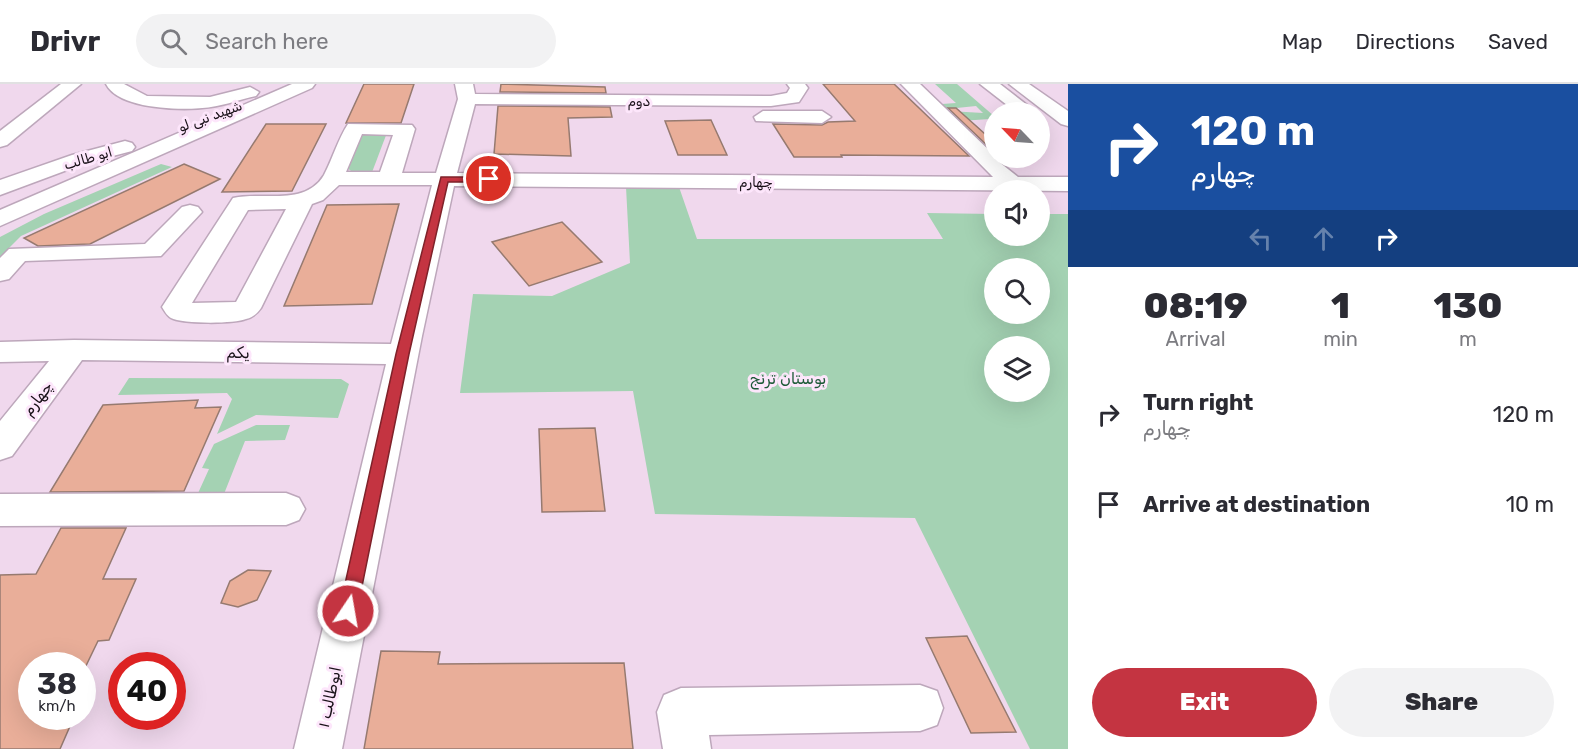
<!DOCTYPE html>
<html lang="en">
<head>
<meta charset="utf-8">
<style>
	body { margin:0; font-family:Rubik,Cairo,sans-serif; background:#f2f2f3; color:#2b2b33; height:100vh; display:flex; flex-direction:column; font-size:22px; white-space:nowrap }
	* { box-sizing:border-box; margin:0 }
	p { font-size:20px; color:#7c7c81 }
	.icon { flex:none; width:33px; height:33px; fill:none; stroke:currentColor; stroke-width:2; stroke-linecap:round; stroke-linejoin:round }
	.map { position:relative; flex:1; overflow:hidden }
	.drawer { display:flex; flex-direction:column; background:#fff; width:510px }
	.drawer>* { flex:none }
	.top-card { background:#1a4fa0; color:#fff; overflow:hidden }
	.needle { width:39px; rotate:295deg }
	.fabs { position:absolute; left:984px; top:18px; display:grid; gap:12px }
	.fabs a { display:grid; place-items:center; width:66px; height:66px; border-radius:50%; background:#fff; box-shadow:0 6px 24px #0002; font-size:30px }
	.speed { position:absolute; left:18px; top:568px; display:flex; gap:12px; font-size:30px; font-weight:700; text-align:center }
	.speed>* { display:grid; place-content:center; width:78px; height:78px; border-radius:50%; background:#fff; box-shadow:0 6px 24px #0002; line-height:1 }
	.speed small { font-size:15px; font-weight:400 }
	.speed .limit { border:9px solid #d22; background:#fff; color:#111 }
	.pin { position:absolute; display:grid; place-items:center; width:51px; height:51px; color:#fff; margin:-26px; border:3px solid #fff; border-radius:50%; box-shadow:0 2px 6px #0007 }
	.me { position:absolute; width:66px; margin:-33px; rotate:12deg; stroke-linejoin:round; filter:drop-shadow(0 0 4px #0008) }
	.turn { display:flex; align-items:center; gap:21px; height:126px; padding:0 24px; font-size:27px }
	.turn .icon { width:78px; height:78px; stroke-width:2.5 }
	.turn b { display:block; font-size:42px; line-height:51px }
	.lanes { display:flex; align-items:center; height:57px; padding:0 24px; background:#0003; justify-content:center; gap:30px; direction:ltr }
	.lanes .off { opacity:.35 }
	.eta { display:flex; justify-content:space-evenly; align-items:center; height:102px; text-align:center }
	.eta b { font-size:36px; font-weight:800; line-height:42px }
	.primary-button { display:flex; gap:12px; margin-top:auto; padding:12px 24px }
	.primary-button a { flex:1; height:69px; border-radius:36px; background:#c43441; color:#fff; font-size:24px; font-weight:800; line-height:69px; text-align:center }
	.primary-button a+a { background:#f2f2f3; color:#2b2b33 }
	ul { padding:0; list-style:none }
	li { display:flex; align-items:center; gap:18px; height:90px; padding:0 24px }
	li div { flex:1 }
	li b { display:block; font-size:22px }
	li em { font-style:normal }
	header { display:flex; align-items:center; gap:36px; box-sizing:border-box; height:84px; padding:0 30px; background:#fff; border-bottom:2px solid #e1e1e2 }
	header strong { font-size:28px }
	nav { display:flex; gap:33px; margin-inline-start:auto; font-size:21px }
	.search { width:420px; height:54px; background:#f2f2f3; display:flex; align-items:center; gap:15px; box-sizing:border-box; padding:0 21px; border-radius:33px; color:#7c7c81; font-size:22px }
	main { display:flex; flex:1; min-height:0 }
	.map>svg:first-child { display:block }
	.green { fill:#a4d2b3; fill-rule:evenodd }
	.building { fill:#e9ae99; stroke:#967a70; stroke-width:1.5 }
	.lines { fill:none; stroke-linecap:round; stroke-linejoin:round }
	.minor-casing { stroke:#bda7bb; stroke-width:3 }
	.major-casing { stroke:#bda7bb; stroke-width:3 }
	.minor { fill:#fff; fill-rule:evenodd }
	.major { fill:#fff; fill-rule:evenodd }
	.route { fill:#c43441; stroke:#7f222a; stroke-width:1.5 }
	.labels { text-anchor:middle; stroke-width:6; stroke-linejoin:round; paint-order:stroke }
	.far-street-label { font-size:14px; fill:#191118; stroke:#fde6fb }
	.street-label { font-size:16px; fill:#191118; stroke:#fde6fb }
	.park-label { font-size:16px; fill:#1d5a37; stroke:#fde6fb }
</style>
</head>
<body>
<header>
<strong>Drivr</strong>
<div class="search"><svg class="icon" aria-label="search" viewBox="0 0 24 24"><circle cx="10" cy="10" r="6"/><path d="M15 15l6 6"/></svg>Search here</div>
<nav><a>Map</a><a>Directions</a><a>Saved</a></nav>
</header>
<main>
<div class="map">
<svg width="1068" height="665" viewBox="0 0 1068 665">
	<rect width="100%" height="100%" fill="#f0d8ed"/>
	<g class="green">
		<path d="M935,0H957L994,32V39L990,35L960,37L949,27L983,29L976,22L947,25L942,20L956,19Z"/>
		<path d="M365,45L388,46L371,91L354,89L347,84Z"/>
		<path d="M161,80L172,83L21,152L0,173V153L44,130Z"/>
		<path d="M626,103H679L697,155H943L927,129L994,130V152H1040V130H1068V665H1030L915,434L655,430L633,307L460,309L473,210L552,212L630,179ZM994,184H1040V230H994ZM994,262H1040V308H994Z"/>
		<path d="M129,294L341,295L349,300L338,334L256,331L217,350L232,315L227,309L118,311Z"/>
		<path d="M256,341H290L285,356L245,357L220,420L194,418L209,385L202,384L214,360Z"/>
	</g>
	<g class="building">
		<path d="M364,0H414L401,39H346Z"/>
		<path d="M501,0L605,3L606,9L500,8Z"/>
		<path d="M823,0H894L969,72L841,71L842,73H794L773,40L822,41L828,38L855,37Z"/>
		<path d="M498,22L610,23L612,33L568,34L571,72L494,70Z"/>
		<path d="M948,24H956L994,58V68Z"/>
		<path d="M711,36L727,71H678L665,37Z"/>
		<path d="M266,40H326L292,107L222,108Z"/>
		<path d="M184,80L220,95L90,160L38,162L24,154Z"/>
		<path d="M399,120L372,220L284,222L327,121Z"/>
		<path d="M562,138L602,178L529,202L492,158Z"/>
		<path d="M198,316L195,324L221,323L184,407L50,408L103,321Z"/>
		<path d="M595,344L605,427L542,428L539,345Z"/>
		<path d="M61,444H126L103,495H136L109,556L98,557L82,590V582H32V633H74L60,665H0V491L36,490Z"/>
		<path d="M248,486L271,487L257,516L238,523L221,519L230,497Z"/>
		<path d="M967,552L1016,648L971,649L926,554Z"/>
		<path d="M381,567L440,568L438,580L624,579L633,665H364Z"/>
	</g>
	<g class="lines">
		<defs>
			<g id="minor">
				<path d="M455,0H473L475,10L771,12L787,9L790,4L787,0H805L808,4L799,18L771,22L475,20L457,89L993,93L901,0H920L994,71V74L1018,93H1068V107L454,102L422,252L342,665H294L386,280L82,276L12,372L0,376V337L49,277L0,278V258L74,256L391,260L432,101H339L323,116L312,120L261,224C257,230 253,233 246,235C235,240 181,240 171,234C167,232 164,226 162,223L233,114C262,107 305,123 324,91C333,74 338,55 348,40L412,41L415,45L402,89H436L458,15ZM362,50L393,51L380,88H346ZM286,125L236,218L192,219L248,126Z"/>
				<path d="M980,0H1000L1036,28H1016Z"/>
				<path d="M1009,0H1029L1068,27V42L1061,40Z"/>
				<path d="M763,27H822L831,33L822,39L756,37L754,33Z"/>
				<path d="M190,121L198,123L202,128L161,172L25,177L9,195L0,197V174L9,165L145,160L182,123Z"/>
				<path d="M286,409L299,414L305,425L299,436L286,441L0,442V410Z"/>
				<path d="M920,601L937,607L943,624L937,641L920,647L709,651L711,665H663L657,628L664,611L681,604Z"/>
			</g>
			<g id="major">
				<path d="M61,0H81L7,61L0,63V47Z"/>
				<path d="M106,0H124L147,12L210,13L250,3L259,8L256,12C241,15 226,21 211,23C185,27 119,26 106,0Z"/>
				<path d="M292,0H315L312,4L0,142V126Z"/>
				<path d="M125,57L132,59L135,63L132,67L86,79L0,111V96L72,71Z"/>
			</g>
		</defs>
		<use href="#minor" class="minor-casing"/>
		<use href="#major" class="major-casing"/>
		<use href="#minor" class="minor"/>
		<use href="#major" class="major"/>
	</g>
	<path class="route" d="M441,93H489L493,95L489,98H448L409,270L357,527L354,533L348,535L342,533L339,527L396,270Z"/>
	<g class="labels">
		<g class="far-street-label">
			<text x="639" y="22">دوم</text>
			<text transform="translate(210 32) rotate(-20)" y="5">شهید نبی لو</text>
			<text transform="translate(88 74) rotate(-16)" y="5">ابو طالب</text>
			<text x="756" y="103">چهارم</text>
		</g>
		<g class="street-label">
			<text transform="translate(238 268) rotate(1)" y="6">یکم</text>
			<text transform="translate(37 314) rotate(-52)" y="6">چهارم</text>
			<text transform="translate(329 613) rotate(-78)" y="6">ابوطالب ۱</text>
		</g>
		<g class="park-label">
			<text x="788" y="300">بوستان ترنج</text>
		</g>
	</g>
</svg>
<div class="fabs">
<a><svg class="needle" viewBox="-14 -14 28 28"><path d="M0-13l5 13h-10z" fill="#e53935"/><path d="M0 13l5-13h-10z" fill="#7c7c81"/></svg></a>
<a><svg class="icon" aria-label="sound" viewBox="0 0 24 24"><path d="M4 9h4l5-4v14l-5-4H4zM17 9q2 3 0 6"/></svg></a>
<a><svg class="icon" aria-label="search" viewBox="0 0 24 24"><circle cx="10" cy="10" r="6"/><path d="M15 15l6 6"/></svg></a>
<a><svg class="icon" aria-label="layers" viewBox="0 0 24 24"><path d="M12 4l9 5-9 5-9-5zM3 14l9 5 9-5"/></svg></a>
</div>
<div class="speed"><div>38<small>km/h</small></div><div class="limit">40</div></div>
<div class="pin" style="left:489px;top:95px;background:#d93025"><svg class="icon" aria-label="arrive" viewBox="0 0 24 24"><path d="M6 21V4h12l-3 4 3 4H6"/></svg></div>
<svg class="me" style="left:348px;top:527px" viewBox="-20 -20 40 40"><circle r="17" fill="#c43441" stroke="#fff" stroke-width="3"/><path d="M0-11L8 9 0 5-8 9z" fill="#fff"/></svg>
</div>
<section class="drawer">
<div class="top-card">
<div class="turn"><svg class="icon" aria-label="right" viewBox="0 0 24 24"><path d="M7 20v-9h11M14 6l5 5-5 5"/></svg><div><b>120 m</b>چهارم</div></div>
<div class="lanes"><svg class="icon off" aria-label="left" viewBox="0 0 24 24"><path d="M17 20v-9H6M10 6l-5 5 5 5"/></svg><svg class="icon off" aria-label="ahead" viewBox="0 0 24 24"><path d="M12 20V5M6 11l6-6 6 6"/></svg><svg class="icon" aria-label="right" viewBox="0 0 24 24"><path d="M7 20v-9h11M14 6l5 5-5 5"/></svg></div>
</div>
<div class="eta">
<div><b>08:19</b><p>Arrival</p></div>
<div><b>1</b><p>min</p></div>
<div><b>130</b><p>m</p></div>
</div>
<ul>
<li><svg class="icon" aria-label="right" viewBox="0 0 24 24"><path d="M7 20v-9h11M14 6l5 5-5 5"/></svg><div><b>Turn right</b><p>چهارم</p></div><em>120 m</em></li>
<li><svg class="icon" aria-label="arrive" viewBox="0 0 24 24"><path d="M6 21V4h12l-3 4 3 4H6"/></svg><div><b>Arrive at destination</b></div><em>10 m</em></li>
</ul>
<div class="primary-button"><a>Exit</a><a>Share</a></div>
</section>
</main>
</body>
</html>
